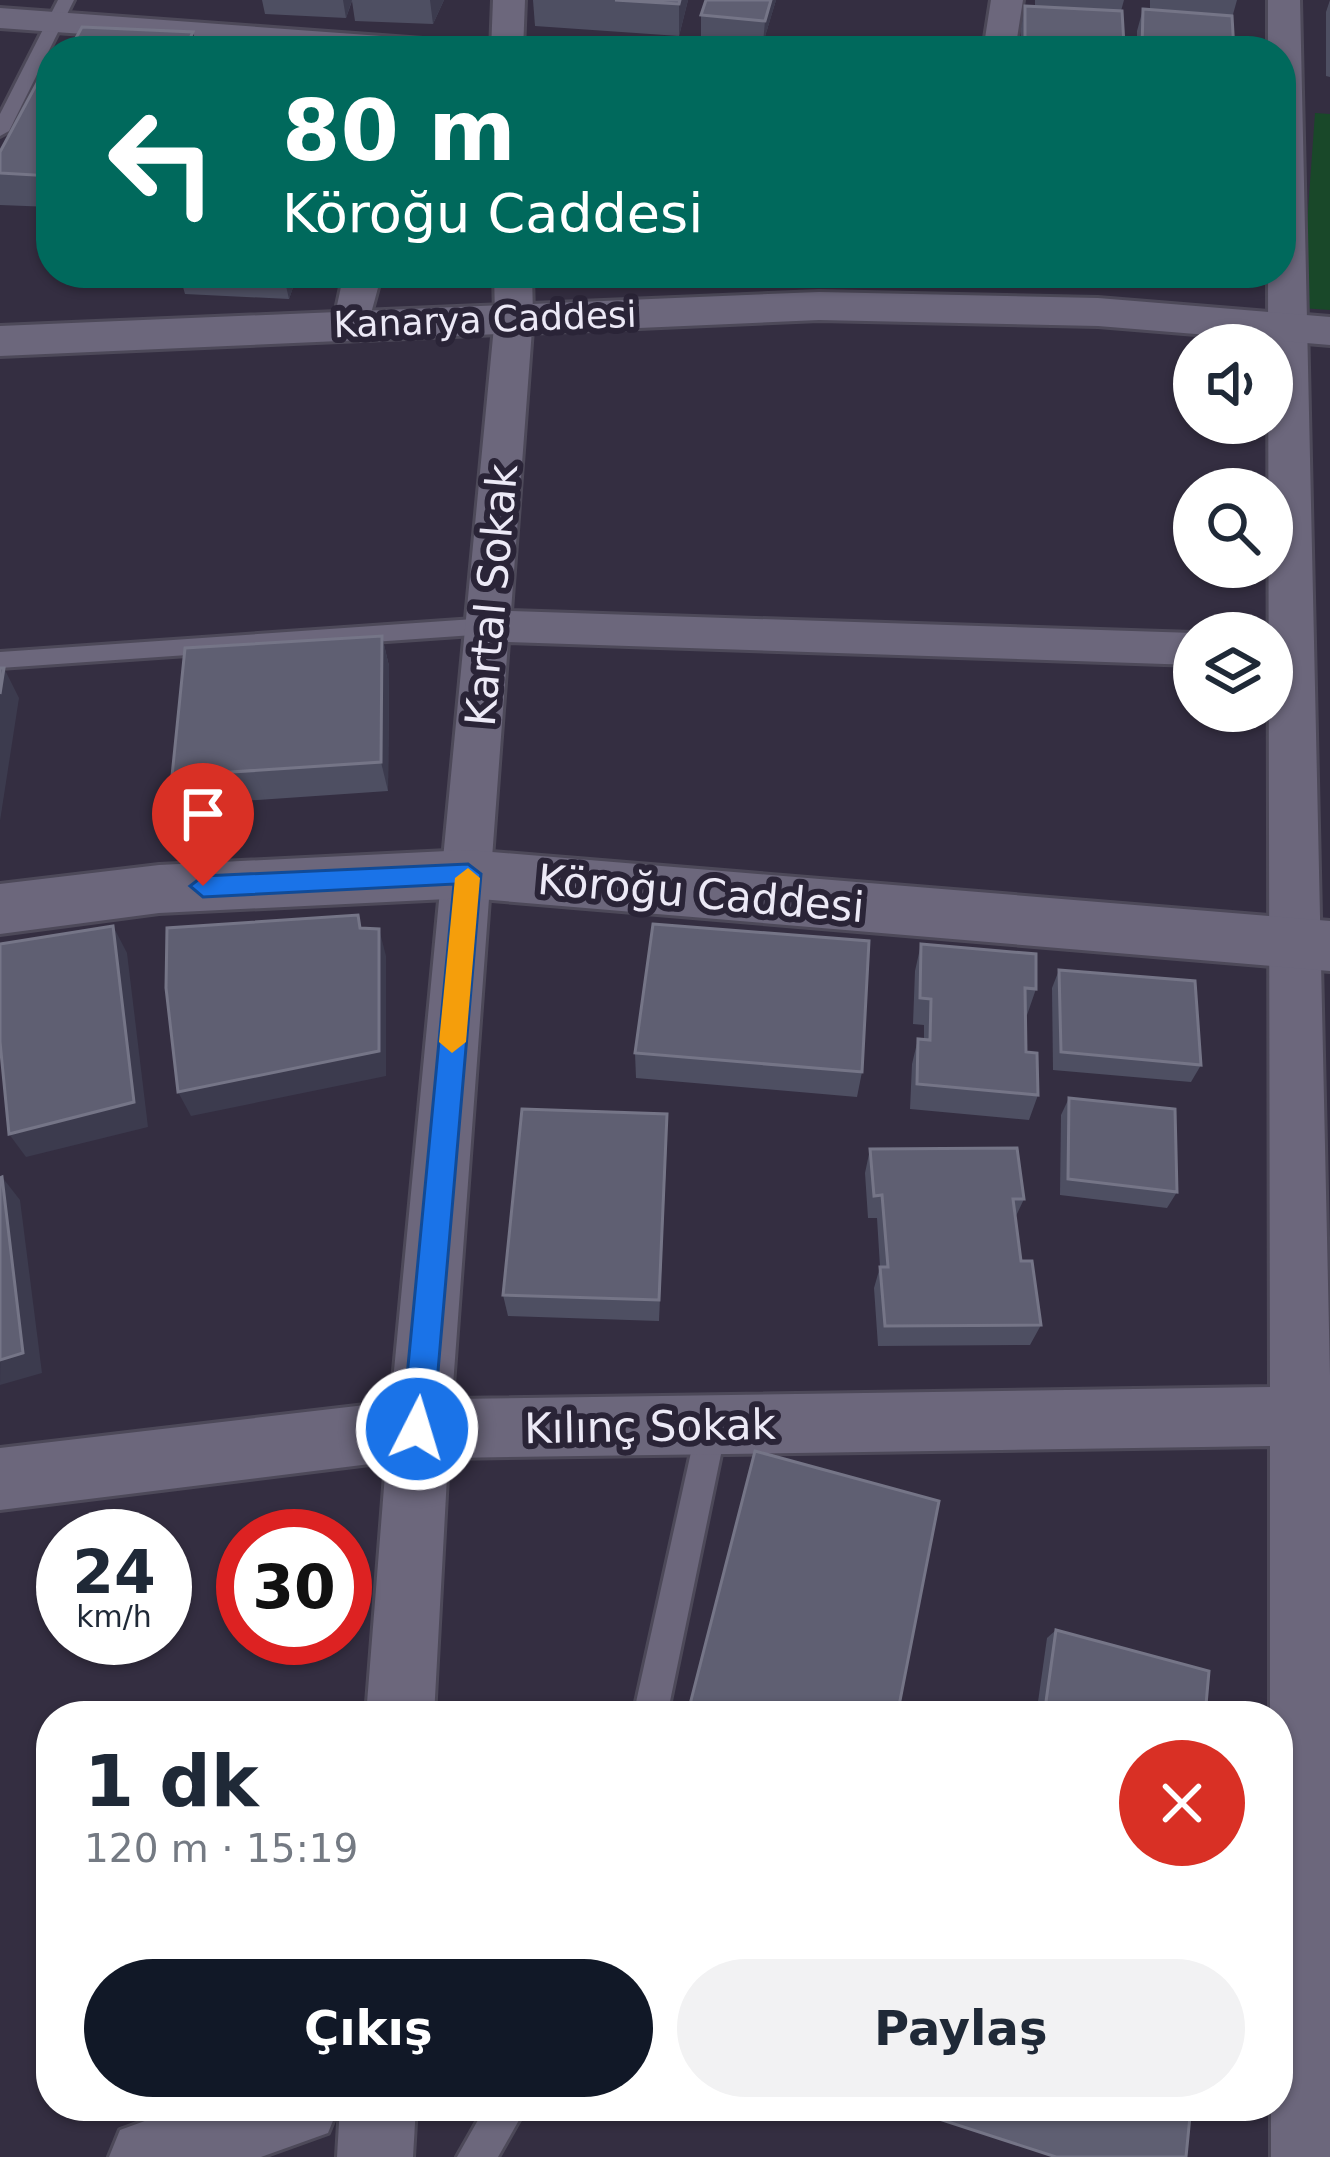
<!DOCTYPE html>
<html lang="tr">
<meta charset="utf-8">
<style>
:root{--surface:#fff;--page:#f2f2f3;--text:#1f2937;--muted:#747a83;--accent:#111827}
body{margin:0;font-family:"DejaVu Sans",sans-serif;background:var(--page);color:var(--text);height:100vh;display:flex;flex-direction:column;font-size:45px;white-space:nowrap}
*{box-sizing:border-box;margin:0}
p{font-size:39px;color:var(--muted)}
.icon{flex:none;width:66px;height:66px;fill:none;stroke:currentColor;stroke-width:2;stroke-linecap:round;stroke-linejoin:round}
.map{position:relative;flex:1;overflow:hidden}
.sheet{position:absolute;left:36px;top:1701px;width:1257px;height:420px;display:flex;flex-direction:column;background:var(--surface);border-radius:48px;box-shadow:0 3px 9px #0004}
.sheet>*{flex:none}
.guide{position:absolute;left:36px;top:36px;width:1260px;height:252px;border-radius:48px;box-shadow:0 3px 9px #0004;background:#00695c;color:#fff;overflow:hidden}
.controls{position:absolute;left:1173px;top:324px;display:grid;gap:24px}
.controls a{display:grid;place-items:center;width:120px;height:120px;border-radius:50%;background:var(--surface);box-shadow:0 3px 9px #0004;font-size:60px}
.speed{position:absolute;left:36px;top:1509px;display:flex;gap:24px;font-size:60px;font-weight:700;text-align:center}
.speed>*{display:grid;place-content:center;width:156px;height:156px;border-radius:50%;background:var(--surface);box-shadow:0 3px 9px #0004;line-height:1}
.speed small{font-size:30px;font-weight:400}
.speed .limit{border:18px solid #d22;background:#fff;color:#111}
.pin{position:absolute;display:grid;place-items:center;width:102px;height:102px;color:#fff;margin:-123px -51px;border-radius:50% 50% 50% 0;rotate:-45deg;box-shadow:0 0 12px #0007}
.pin .icon{rotate:45deg}
.me{position:absolute;width:132px;margin:-66px;rotate:5deg;stroke-linejoin:round;filter:drop-shadow(0 0 9px #0008)}
.turn{display:flex;align-items:center;gap:42px;height:252px;padding:0 48px;font-size:54px}
.turn .icon{width:156px;height:156px;stroke-width:2.5}
.turn b{display:block;font-size:84px;line-height:102px}
.round{display:grid;place-items:center;flex:none;width:126px;height:126px;border-radius:63px;background:var(--page)}
.summary{display:flex;align-items:center;justify-content:space-between;height:204px;padding:0 48px}
h1{font-size:72px;font-weight:800;line-height:90px}
.cta{display:flex;gap:24px;margin-top:auto;padding:24px 48px}
.cta a{flex:1;height:138px;border-radius:72px;background:var(--accent);color:#fff;font-size:48px;font-weight:800;line-height:138px;text-align:center}
.cta a+a{background:var(--page);color:var(--text)}
.map>svg:first-child{display:block}
.green{fill:#194829}
.lines{fill:none;stroke-linecap:round;stroke-linejoin:round}
.service-casing{stroke:#4d4959;stroke-width:6}
.minor-casing{stroke:#4d4959;stroke-width:6}
.tertiary-casing{stroke:#4d4959;stroke-width:6}
.service{fill:#6c677c;fill-rule:evenodd}
.minor{fill:#6c677c;fill-rule:evenodd}
.tertiary{fill:#6c677c;fill-rule:evenodd}
.wall{fill:#4e4f62}
.shaded-wall{fill:#3c3b4e}
.building{fill:#5f5f72;stroke:#757587;stroke-width:3}
.route{fill:#1a73e8;stroke:#114b97;stroke-width:3}
.slow{fill:#f59e0b}
.labels{text-anchor:middle;stroke-width:12;stroke-linejoin:round;paint-order:stroke}
.far-street-label{font-size:36px;fill:#ece9f6;stroke:#2a2437}
.street-label{font-size:42px;fill:#ece9f6;stroke:#2a2437}
</style>
<div class="map">
<svg width="1330" height="2157" viewBox="0 0 1330 2157">
<rect width="100%" height="100%" fill="#342e41"/>
<path class="green" d="M1315,113L1330,114V310L1301,308Z"/>
<g class="lines">
<defs>
<g id="service">
<path d="M58,0H74L9,131L0,136V114Z"/>
<path d="M488,618L499,626L488,634L0,668V652Z"/>
<path d="M712,1410L723,1415L727,1425L667,1716H633L697,1425L701,1415Z"/>
<path d="M486,2106H527L498,2157H457Z"/>
</g>
<g id="minor">
<path d="M493,0H525L523,51H491Z"/>
<path d="M991,0H1023L1015,51H983Z"/>
<path d="M1268,0H1300L1330,1375V2157H1271V2106H1278V1716H1270V1446L448,1458L434,1716H366L386,1462L0,1510V1448L391,1402L495,316L494,273H532L533,316L511,611L1194,633V665L508,642L452,1399L1270,1387L1268,273H1281V51H1268Z"/>
<path d="M0,8L450,41L466,51H317L0,28Z"/>
<path d="M344,273H382L366,332H338L333,324Z"/>
<path d="M186,2106H339L328,2133L261,2157H109L120,2130Z"/>
<path d="M340,2106H416L413,2157H337Z"/>
</g>
<g id="tertiary">
<path d="M819,292L1098,298L1330,317V345L1098,326L819,320L0,356V326Z"/>
<path d="M468,850L1330,921V971L468,898L159,913L0,934V884L159,865Z"/>
</g>
</defs>
<use href="#service" class="service-casing"/>
<use href="#minor" class="minor-casing"/>
<use href="#tertiary" class="tertiary-casing"/>
<use href="#service" class="service"/>
<use href="#minor" class="minor"/>
<use href="#tertiary" class="tertiary"/>
</g>
<g class="wall">
<path d="M262,0H444L433,24L355,21L352,1L346,18L265,14Z"/>
<path d="M533,0H688L679,36L535,26Z"/>
<path d="M776,0L763,43L701,37V15Z"/>
<path d="M1035,0H1124L1121,11L1124,45L1123,51H1021V28L1025,6H1035Z"/>
<path d="M1150,0H1237L1232,18L1234,51H1137V31L1143,9L1150,10Z"/>
<path d="M1330,0V77L1326,76V12Z"/>
<path d="M51,73V207L0,205V152Z"/>
<path d="M179,273H298L289,299L185,294Z"/>
<path d="M710,273H763L762,277Z"/>
<path d="M809,273H985L984,275L809,276Z"/>
<path d="M1134,273H1188L1187,279Z"/>
<path d="M382,636L389,666L388,791L184,805L172,776Z"/>
<path d="M921,944L1036,989L1027,1015H1025L1026,1052L1038,1095L1029,1120L910,1109L912,1064L918,1039H924V1025L913,1024L915,971Z"/>
<path d="M1059,970L1201,1065L1191,1082L1053,1070L1052,988Z"/>
<path d="M635,1053L862,1072L857,1097L636,1078Z"/>
<path d="M1069,1098L1177,1192L1167,1208L1060,1195L1061,1115Z"/>
<path d="M667,1138L659,1321L508,1316L503,1295Z"/>
<path d="M870,1149L1024,1199L1015,1218L1021,1261L1041,1325L1030,1345L878,1346L874,1288L880,1267L877,1218H868L865,1173Z"/>
<path d="M1056,1630L1205,1716H1036L1047,1638Z"/>
</g>
<g class="shaded-wall">
<path d="M343,0H352L346,18Z"/>
<path d="M430,0H444L433,24Z"/>
<path d="M680,0H688L679,36V4Z"/>
<path d="M771,0H776L763,43L765,21Z"/>
<path d="M193,32L198,51H184Z"/>
<path d="M283,273H298L289,299Z"/>
<path d="M382,636L389,666L388,791L381,762Z"/>
<path d="M4,668L19,698L0,821V694Z"/>
<path d="M113,926L127,953L148,1127L26,1157L9,1134Z"/>
<path d="M379,929L386,956V1076L191,1116L178,1092Z"/>
<path d="M2,1177L20,1200L42,1373L0,1385Z"/>
</g>
<g class="building">
<path d="M615,0H680L679,4Z"/>
<path d="M706,0H771L765,21L701,15Z"/>
<path d="M1025,6L1122,11L1124,45L1025,39Z"/>
<path d="M1143,9L1232,16L1234,51L1142,49Z"/>
<path d="M82,27L193,32L184,51H69Z"/>
<path d="M247,39L359,45L356,51H242Z"/>
<path d="M43,72L51,73V176L0,173V152Z"/>
<path d="M382,636L381,762L172,776L185,648Z"/>
<path d="M0,668H4L0,694Z"/>
<path d="M358,915L360,928L379,929V1051L178,1092L166,988L167,928Z"/>
<path d="M653,924L869,941L862,1072L635,1053Z"/>
<path d="M113,926L134,1102L9,1134L0,1042V944Z"/>
<path d="M921,944L1036,954V989L1025,988L1026,1052L1037,1053L1038,1095L917,1084L918,1039L930,1040L931,999L920,998Z"/>
<path d="M1059,970L1195,981L1201,1065L1061,1052Z"/>
<path d="M1069,1098L1175,1109L1177,1192L1068,1179Z"/>
<path d="M522,1109L667,1114L659,1300L503,1295Z"/>
<path d="M1017,1148L1024,1199H1013L1021,1261H1032L1041,1325L885,1326L880,1267H888L882,1195L874,1196L870,1149Z"/>
<path d="M2,1177L23,1353L0,1360V1178Z"/>
<path d="M755,1451L939,1501L897,1716H687Z"/>
<path d="M1056,1630L1209,1671L1205,1716H1044Z"/>
<path d="M905,2106H1191L1186,2157H1056L905,2108Z"/>
</g>
<path class="route" d="M468,864L481,874L433,1429L428,1440L417,1444L406,1440L402,1429L454,884L203,897L190,886L203,876Z"/>
<path class="slow" d="M468,868L480,878L466,1042L452,1053L439,1042L455,878Z"/>
<g class="labels">
<g class="far-street-label">
<text transform="translate(485 319) rotate(-2)" y="13">Kanarya Caddesi</text>
</g>
<g class="street-label">
<text transform="translate(491 595) rotate(-85)" y="15">Kartal Sokak</text>
<text transform="translate(701 893) rotate(5)" y="15">Köroğu Caddesi</text>
<text transform="translate(650 1426) rotate(-1)" y="15">Kılınç Sokak</text>
</g>
</g>
</svg>
<div class="controls">
<a><svg class="icon" aria-label="sound" viewBox="0 0 24 24"><path d="M4 9h4l5-4v14l-5-4H4zM17 9q2 3 0 6"/></svg></a>
<a><svg class="icon" aria-label="search" viewBox="0 0 24 24"><circle cx="10" cy="10" r="6"/><path d="M15 15l6 6"/></svg></a>
<a><svg class="icon" aria-label="layers" viewBox="0 0 24 24"><path d="M12 4l9 5-9 5-9-5zM3 14l9 5 9-5"/></svg></a>
</div>
<div class="speed"><div>24<small>km/h</small></div><div class="limit">30</div></div>
<div class="pin" style="left:203px;top:886px;background:#d93025"><svg class="icon" aria-label="arrive" viewBox="0 0 24 24"><path d="M6 21V4h12l-3 4 3 4H6"/></svg></div>
<svg class="me" style="left:417px;top:1429px" viewBox="-20 -20 40 40"><circle r="17" fill="#1a73e8" stroke="#fff" stroke-width="3"/><path d="M0-11L8 9 0 5-8 9z" fill="#fff"/></svg>
<div class="guide">
<div class="turn"><svg class="icon" aria-label="left" viewBox="0 0 24 24"><path d="M17 20v-9H6M10 6l-5 5 5 5"/></svg><div><b>80 m</b>Köroğu Caddesi</div></div>
</div>
<section class="sheet">
<div class="summary"><div><h1>1 dk</h1><p>120 m · 15:19</p></div><a class="round" style="background:#d93025;color:#fff"><svg class="icon" aria-label="close" viewBox="0 0 24 24"><path d="M6 6l12 12M18 6L6 18"/></svg></a></div>
<div class="cta"><a>Çıkış</a><a>Paylaş</a></div>
</section>
</div>
